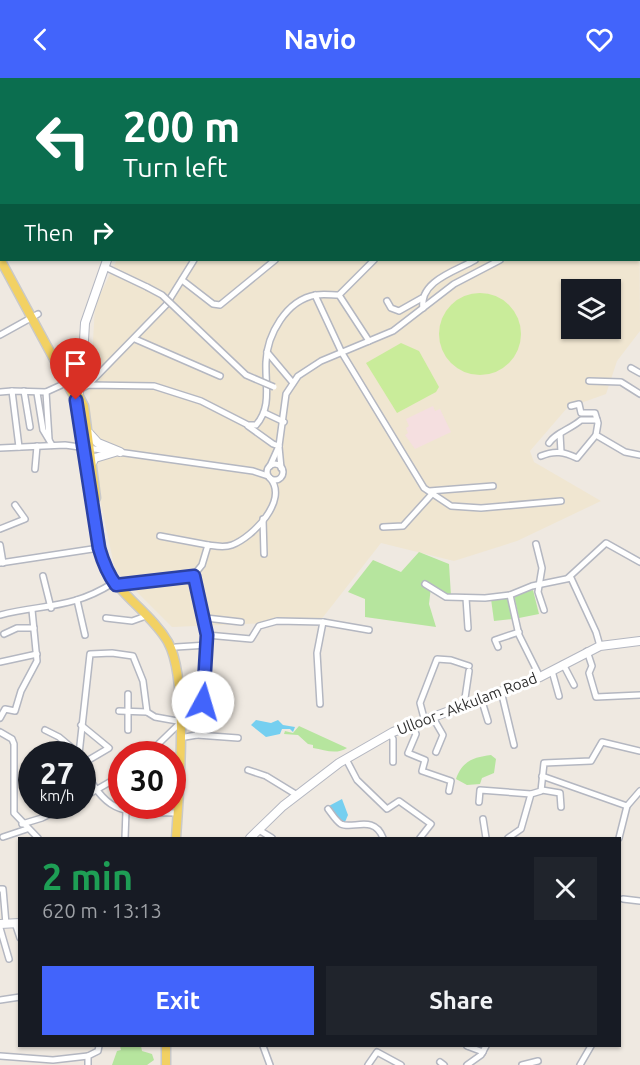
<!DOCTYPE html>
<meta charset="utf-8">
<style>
:root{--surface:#171b24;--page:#20242c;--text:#f1f3f6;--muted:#9ea1a6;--accent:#4264fb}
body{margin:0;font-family:Ubuntu,sans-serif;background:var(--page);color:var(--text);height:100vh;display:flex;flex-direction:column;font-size:22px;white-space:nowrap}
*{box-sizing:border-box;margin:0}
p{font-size:20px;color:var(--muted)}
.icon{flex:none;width:33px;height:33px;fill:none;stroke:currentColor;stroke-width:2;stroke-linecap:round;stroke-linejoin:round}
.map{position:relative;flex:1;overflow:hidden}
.drawer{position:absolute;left:18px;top:759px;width:603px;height:210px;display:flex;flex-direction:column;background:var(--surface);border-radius:0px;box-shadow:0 2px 4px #0004}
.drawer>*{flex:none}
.guide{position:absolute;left:0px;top:0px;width:640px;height:183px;box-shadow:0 2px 4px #0004;background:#0b6e4f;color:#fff;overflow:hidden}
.controls{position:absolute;left:561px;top:201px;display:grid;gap:12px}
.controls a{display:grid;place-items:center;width:60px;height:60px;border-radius:0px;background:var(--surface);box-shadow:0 2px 4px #0004;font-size:30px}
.speed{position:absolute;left:18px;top:663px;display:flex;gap:12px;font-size:30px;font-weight:700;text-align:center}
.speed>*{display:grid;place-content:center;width:78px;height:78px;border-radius:50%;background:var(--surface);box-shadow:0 2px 4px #0004;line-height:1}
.speed small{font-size:15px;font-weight:400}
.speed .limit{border:9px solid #d22;background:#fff;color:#111}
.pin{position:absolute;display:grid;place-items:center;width:51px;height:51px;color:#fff;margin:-62px -26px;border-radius:50% 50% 50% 0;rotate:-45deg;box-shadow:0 0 6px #0007}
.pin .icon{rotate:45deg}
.me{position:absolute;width:66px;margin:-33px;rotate:6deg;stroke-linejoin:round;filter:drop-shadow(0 0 4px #0008)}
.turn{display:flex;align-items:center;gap:21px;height:126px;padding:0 24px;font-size:27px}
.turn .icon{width:78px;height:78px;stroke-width:2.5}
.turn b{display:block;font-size:42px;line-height:51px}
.then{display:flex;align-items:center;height:57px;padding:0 24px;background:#0003;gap:12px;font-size:22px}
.round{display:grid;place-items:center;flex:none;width:63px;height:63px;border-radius:0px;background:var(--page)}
.head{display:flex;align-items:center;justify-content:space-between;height:102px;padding:0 24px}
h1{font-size:36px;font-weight:700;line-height:45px;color:#1e9e55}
.action{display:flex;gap:12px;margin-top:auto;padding:12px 24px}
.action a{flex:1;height:69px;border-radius:0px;background:var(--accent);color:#fff;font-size:24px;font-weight:700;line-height:69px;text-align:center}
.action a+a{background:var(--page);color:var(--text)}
header{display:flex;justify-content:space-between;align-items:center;height:78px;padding:0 24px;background:var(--accent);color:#fff;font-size:27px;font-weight:700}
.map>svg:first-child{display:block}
.education{fill:#f0e6d1;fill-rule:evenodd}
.medical{fill:#f5dfe0}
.green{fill:#b6e59e}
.pitch{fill:#c9ec9a}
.water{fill:#75cff0}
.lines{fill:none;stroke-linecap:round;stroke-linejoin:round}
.stream{stroke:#75cff0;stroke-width:1.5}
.minor-casing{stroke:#b4b7c1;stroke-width:8}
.secondary-casing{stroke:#b4b7c1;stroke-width:10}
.primary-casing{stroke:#c9c9c9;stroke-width:11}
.minor{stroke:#fff;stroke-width:5}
.secondary{stroke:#fff;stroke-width:8}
.primary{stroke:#f2d163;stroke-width:8}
.minor-bridge-casing{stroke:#b4b7c1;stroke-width:8;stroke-linecap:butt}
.minor-bridge{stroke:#fff;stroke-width:5}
.route-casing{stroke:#2b41a3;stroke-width:15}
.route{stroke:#4264fb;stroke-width:10}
.labels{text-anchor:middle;stroke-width:6;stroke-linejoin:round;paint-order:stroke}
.street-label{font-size:15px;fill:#2e2e2e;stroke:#fff}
</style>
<header><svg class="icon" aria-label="back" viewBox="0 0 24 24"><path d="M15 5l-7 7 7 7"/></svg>Navio<svg class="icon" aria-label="heart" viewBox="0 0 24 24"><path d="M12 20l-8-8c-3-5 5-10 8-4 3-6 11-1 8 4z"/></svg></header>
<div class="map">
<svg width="640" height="987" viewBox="0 0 640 987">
<rect width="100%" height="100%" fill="#efe9e1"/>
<path class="education" d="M639,88L640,253L617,283L606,316L567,330L530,373L534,384L601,423L517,463L454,483L381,465L320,543L172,549L115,492L96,402L94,355L89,335L95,227L117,182H639ZM572,212H610V250H572Z"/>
<path class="medical" d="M433,328L435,333L440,331L451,354L415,371L405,357L408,355L406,350L409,348L406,341Z"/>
<g class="green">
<path d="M419,474L449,486L451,518L431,509L429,526L436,549L365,539V521L348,514L373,482L401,494Z"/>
<path d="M533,512L539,536L519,540L514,517Z"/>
<path d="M509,517L513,541L494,543L491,521Z"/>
<path d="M299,648L347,670C336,677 325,672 313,670V667L308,666L298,657L284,656L285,653L293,655Z"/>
<path d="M491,677L496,681L494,695L482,700L480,706L467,707L456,701C462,683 474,679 491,677Z"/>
<path d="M120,968H141L142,973L152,976L154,982L147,987H112L117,973L121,972Z"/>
</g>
<g class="pitch">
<circle cx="480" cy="256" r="41"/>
<path d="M401,265L419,273L439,309L436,314L397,335L366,285Z"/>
</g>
<g class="water">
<path d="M256,642L271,645L278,642L283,647L295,649L293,654L290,651H282L280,656L266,659L251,647Z"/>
<path d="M342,721L348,737L345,744L337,741L327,729Z"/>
</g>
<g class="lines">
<path class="stream" d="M639,21H640"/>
<defs>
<g id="minor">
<path d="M238,0L241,2"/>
<path d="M52,2L54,0"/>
<path d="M119,2L120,0"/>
<path d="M286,2V0"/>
<path d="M372,2V0"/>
<path d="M400,2L401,0"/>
<path d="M556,2V0"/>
<path d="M0,9L2,10"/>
<path d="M639,48H640"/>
<path d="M0,54L2,55"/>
<path d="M639,71L640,72"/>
<path d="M0,108H2"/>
<path d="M105,189L147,209"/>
<path d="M182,202L213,226L220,227L275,182"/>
<path d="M315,217L342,275L424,410L451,428L481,430L561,423"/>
<path d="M339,217L369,263"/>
<path d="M387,223L391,230L399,233L422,220"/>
<path d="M423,230C419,203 456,193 475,182"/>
<path d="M0,257L38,236"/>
<path d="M135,261L220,298"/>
<path d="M267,274L293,305"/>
<path d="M631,290L640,295"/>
<path d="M589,303L621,304L640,316"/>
<path d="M88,307L166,227L194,182"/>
<path d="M81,311L88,307L154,308L201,323L248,347H256C272,329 265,307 266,284C267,257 286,222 316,217C323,216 332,217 339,217L374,182"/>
<path d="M24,313L30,349"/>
<path d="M0,314L12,313"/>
<path d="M46,314L49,361"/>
<path d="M37,315L43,352L52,367"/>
<path d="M571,328L579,326L581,335H595L598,345L596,357L625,374L640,377"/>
<path d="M265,335L284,344"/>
<path d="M248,348L273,366L279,368"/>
<path d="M560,356L561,374"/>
<path d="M549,365C555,355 571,351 581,342H597"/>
<path d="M19,369L12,313L46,314L68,304"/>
<path d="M279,369L281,390"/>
<path d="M0,370L65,367L109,373"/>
<path d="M118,374L253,393L268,398"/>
<path d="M541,378C555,372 564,374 577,380L596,357"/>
<circle cx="275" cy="394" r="8"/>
<path d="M270,388L279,368L286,316L298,298L321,283L393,253L454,206L500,182"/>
<path d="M35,391L37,368"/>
<path d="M429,413L493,408"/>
<path d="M263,441L264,476"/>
<path d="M383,449L403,448L432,416"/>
<path d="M0,451L25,441L15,427"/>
<path d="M160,458L208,467"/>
<path d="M536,466L542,490L538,514L544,532"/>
<path d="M0,467L3,485"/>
<path d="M0,485L99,470"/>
<path d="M43,498L51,530"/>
<path d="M193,498L206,540L207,557"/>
<path d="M568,500L606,465L640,484"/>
<path d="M117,506L193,498L202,487L208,467C216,468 224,470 232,467C253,459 289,422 270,400"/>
<path d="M425,506L446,519L485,520L510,517L532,508L571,500L596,554L600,568"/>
<path d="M510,517L519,557L540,599"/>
<path d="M466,520L468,550"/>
<path d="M77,522L85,557"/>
<path d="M0,537C44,526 72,531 113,505"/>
<path d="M106,540L132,543L146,538"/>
<path d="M206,540L241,544"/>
<path d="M323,544L369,552"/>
<path d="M4,556L17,550H34"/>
<path d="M176,569L208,567"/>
<path d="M498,569L495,562L519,554"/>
<path d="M587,573L592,588L589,595L596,619L640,617"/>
<path d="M0,584L37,576"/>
<path d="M563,586L574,607"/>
<path d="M552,593L559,618"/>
<path d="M501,613L514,667"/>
<path d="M128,616V652"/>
<path d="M481,620L488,643"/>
<path d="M464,627L469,593"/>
<path d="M119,633L147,634"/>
<path d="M432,638L443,657L436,674"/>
<path d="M0,640L5,631L15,633L21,613L37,583L32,532"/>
<path d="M424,640L420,625L437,581L451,582L469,588"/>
<path d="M81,647L109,670L82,686"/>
<path d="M411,647L416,656L408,675L425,682L422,693L451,703L449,713"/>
<path d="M45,652L59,659L78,675"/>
<path d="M0,654L12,661L14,666V735L38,760"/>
<path d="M390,655L393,661V684"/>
<path d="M197,657L238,660"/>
<path d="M185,659L197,657L208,581L207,557L251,561L259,548L277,543L323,544L317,575L320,626"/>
<path d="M79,676L90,576L112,575L133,578L143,603L147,634L155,639L183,644"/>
<path d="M148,676L181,644"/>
<path d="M346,681L357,702L387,731L399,723L431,746L420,760"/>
<path d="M82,686C107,740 125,734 178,735"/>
<path d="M248,692L266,698L297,717"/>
<path d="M542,698L627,728"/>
<path d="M542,712L560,715L561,729"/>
<path d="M82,720L122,697"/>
<path d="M479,724L480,712L531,716"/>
<path d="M328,731C332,736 336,743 341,746C352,752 374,736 383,760"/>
<path d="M483,741L486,760"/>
<path d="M22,746L42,740L67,728"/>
<path d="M259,752L272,760"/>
<path d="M3,759L27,751"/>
<path d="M125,760L126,733"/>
<path d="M508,760L521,751L531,716L541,713L544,685L591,683L602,664L640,673"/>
<path d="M619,760L627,728L640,713"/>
<path d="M0,811H3L6,846"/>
<path d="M623,821L640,823"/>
<path d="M15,845L20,860"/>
<path d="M0,850L9,881"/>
<path d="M0,922L20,919"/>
<path d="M263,968L270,987"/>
<path d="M467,968L483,974"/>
<path d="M0,978L53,982L88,978"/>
<path d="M440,984L444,987"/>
<path d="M88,987V978L98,973L99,968"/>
<path d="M368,987L377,974L401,987"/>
<path d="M467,987L481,977L486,968"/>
<path d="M522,987L538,983"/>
<path d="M580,987L591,968"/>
</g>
<g id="secondary">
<path d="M168,2V0"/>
<path d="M78,319L82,297L85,245L107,182"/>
<path d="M89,355L98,365L120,374"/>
<path d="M92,385L95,380L115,374"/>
<path d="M250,760L283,728L339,685L393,654L540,599L600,568L640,563"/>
<path d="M0,846L20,845"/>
</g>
<g id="primary">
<path d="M0,169L2,172"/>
<path d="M0,181L76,322L104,487C120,518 151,535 168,564C189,602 179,715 176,760"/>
<path d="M57,276L84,328L96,420"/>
<path d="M166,987V968"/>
</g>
</defs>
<use href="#minor" class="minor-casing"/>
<use href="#secondary" class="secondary-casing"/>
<use href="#primary" class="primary-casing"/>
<use href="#minor" class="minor"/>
<use href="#secondary" class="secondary"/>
<use href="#primary" class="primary"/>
<defs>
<path id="minor-bridge" d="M147,209L162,217L246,297L274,309"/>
</defs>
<use href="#minor-bridge" class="minor-bridge-casing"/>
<use href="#minor-bridge" class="minor-bridge"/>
</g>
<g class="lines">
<defs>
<path id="route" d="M76,322L99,470C103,484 107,495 116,507L194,498L207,557L203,624"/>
</defs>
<use href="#route" class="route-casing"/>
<use href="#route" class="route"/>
</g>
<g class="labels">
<g class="street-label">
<text transform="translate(467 626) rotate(-21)" y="5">Ulloor - Akkulam Road</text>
</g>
</g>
</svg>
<div class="controls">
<a><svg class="icon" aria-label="layers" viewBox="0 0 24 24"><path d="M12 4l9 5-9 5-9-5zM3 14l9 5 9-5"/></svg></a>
</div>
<div class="speed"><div>27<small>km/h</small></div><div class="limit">30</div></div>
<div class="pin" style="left:76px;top:322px;background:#d93025"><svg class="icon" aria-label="arrive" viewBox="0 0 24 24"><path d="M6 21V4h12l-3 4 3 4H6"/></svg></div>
<svg class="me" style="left:203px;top:624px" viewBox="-20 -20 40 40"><circle r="19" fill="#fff"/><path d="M0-13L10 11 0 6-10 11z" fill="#4264fb"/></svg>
<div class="guide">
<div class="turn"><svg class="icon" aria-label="left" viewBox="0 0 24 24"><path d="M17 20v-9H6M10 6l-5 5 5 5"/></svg><div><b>200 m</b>Turn left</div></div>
<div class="then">Then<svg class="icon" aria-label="right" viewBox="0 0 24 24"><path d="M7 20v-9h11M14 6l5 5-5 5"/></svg></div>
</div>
<section class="drawer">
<div class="head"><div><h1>2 min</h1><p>620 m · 13:13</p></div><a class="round"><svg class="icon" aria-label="close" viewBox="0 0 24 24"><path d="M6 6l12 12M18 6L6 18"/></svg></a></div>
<div class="action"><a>Exit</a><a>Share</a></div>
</section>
</div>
